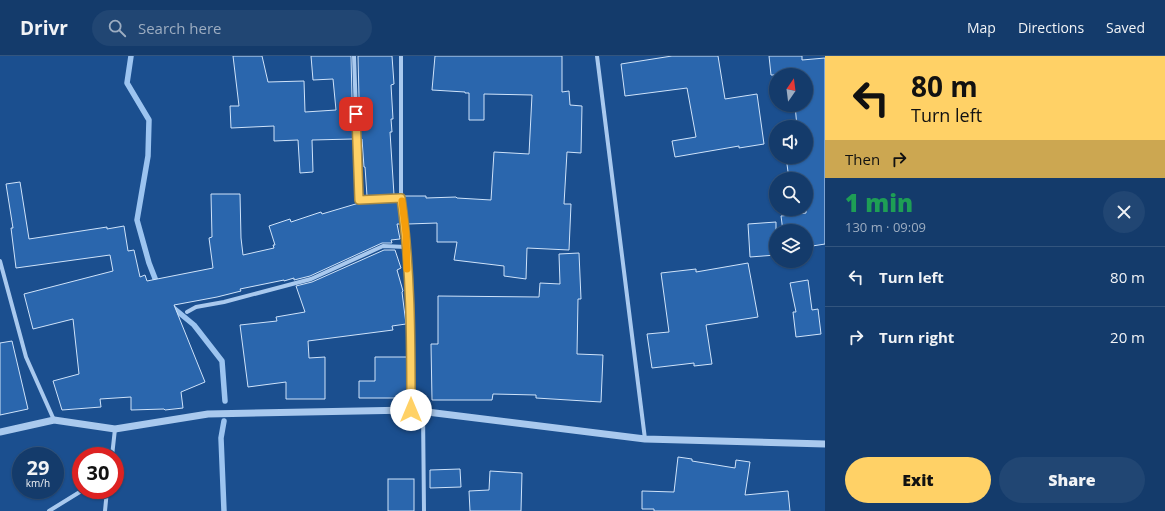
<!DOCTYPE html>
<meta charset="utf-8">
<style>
:root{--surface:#143b6b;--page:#214673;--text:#f1f3f6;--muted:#9dadc1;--line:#33557e;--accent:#ffd166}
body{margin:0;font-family:"Open Sans",sans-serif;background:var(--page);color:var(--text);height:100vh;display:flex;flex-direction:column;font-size:15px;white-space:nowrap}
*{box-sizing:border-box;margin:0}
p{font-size:13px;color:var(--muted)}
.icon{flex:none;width:22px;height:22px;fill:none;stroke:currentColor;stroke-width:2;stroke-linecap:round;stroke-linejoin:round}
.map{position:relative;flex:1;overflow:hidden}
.side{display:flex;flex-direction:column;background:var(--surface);width:340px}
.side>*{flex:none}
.hud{background:#ffd166;color:#111;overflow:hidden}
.needle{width:26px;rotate:14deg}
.tools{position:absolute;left:769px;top:12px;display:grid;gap:8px}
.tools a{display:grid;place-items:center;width:44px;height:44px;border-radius:50%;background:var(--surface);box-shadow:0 1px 3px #0004,0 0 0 1px var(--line);font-size:20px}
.speed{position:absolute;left:12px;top:391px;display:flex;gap:8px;font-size:20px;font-weight:700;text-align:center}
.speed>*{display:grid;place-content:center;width:52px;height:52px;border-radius:50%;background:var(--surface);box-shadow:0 1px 3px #0004,0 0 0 1px var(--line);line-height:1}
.speed small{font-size:10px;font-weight:400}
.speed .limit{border:6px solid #d22;background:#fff;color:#111}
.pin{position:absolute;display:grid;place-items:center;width:34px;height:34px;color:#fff;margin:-17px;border-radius:8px;box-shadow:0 2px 6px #0006}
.me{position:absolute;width:44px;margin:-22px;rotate:0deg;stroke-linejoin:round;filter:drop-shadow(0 0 3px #0008)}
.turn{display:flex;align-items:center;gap:14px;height:84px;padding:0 20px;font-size:18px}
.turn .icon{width:52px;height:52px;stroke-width:2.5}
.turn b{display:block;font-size:28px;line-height:34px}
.then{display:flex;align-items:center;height:38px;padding:0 20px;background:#0003;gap:8px;font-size:15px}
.round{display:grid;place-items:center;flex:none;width:42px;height:42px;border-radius:21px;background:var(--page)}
.overview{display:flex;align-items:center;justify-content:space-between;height:68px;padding:0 20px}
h1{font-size:24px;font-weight:800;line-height:30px;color:#1e9e55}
.cta{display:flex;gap:8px;margin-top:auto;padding:8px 20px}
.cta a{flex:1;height:46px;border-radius:24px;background:var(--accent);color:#111;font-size:16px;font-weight:800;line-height:46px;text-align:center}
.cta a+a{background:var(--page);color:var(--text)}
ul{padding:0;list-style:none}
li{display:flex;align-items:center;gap:12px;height:60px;padding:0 20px;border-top:1px solid var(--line)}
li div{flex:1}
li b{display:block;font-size:15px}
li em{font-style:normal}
header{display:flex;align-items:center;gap:24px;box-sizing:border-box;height:56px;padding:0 20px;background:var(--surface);border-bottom:1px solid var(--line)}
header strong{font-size:19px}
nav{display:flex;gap:22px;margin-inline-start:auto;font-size:14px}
.search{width:280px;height:36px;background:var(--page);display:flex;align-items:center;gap:10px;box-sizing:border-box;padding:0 14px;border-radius:22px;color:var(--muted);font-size:15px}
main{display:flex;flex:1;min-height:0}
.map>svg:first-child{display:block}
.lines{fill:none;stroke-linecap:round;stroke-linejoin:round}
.stream{stroke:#9cc4f0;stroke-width:5.5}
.building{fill:#2a66ad;stroke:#cfe3fa}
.minor{stroke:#a9c9ee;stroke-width:4}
.tertiary{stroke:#a9c9ee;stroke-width:7}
.route-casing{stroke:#a68842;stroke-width:10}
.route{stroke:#ffd166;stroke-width:7}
.slow{stroke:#f59e0b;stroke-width:7}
</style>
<header>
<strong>Drivr</strong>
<div class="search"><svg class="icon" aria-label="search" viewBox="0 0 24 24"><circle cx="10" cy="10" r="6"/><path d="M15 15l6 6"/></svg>Search here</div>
<nav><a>Map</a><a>Directions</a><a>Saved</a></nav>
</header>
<main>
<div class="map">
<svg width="825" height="455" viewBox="0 0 825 455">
<rect width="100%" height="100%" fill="#1b4f8f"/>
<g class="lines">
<g class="stream">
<path d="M131,0L127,27L149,64L148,100L137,164L149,207L158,230"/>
<path d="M171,250L194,269L222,305L225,345"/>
<path d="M224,365L221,382L224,455"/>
</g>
</g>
<g class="building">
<path d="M233,0H262L268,26L304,25L305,56L336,54L333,23L313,24L311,0H351L353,83L312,84L313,116L300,117L298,84L274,85V70L231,72L230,50H239Z"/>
<path d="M358,0H392L394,28L391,29L393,63H391L392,76H390L394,139L367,140L365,111H364L362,83H360Z"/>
<path d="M435,0H562V36L569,35L570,49L582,50L581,97L567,96L564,148H571L569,194L527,192L526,223L504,220V210L454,204L457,186H437V167L408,168L404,140H426V142L456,141L457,142L491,144L494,96L529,98L532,39L484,38V64H469V37H465V36L432,34Z"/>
<path d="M672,0H718L725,43L757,38L764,88L739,92V90L675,101L672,85L696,81L687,32L625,40L621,8Z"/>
<path d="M769,0H802V4L825,2V188L806,191V175H783L781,160L806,157V123H789L786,101H806V71H797L795,49H806V19H771Z"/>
<path d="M20,126L29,183L107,171V173L124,170L128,195L134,194L140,221L145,219L147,225L213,212L209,182L212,181L211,138H240L241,182L243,199L274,192L273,189H275L269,170L290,163L291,166L321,156L322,158L359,147L398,146L401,168H397L400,183L391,184L392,187H382L310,220L294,224V222L284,225V224L240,233L241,235L217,241L174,249L205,326L181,336L183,352L165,354L164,353L131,354V341L100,343L101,351L62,354L53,325L79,318L73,263L33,273L24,238L113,215L110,199L16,212L11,172H13L6,128Z"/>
<path d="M776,166V199L750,201L748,168Z"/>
<path d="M384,194H395L401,212L397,214L403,235L402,236L406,268L392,270L393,274L308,285L309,302L325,301V343H286V326L248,331L240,269L277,265L276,261L305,256L296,230L312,226Z"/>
<path d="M579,197L581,243H578L577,298L603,299L601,346L536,342V339L493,338L492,344H432L431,288H438V240L539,241L540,227L560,228L559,198Z"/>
<path d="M748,207L758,261L706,269L712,308L694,310V307L652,312L647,278L669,276L661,217L696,213V216Z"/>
<path d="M808,224L812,254L818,253L821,278L796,281L793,256H796L790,227Z"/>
<path d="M12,285L28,353L0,359V287Z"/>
<path d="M375,301H408V342H359V325H375Z"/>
<path d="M678,401L692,403V405L735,412L736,404L750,406L745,439L788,435L790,455H654V453H642V435L674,436Z"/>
<path d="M460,413L461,431L430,432V414Z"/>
<path d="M490,415L522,417L521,455H470L469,435L489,434Z"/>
<rect x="388" y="423" width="26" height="32"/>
</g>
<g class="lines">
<g class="minor">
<path d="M354,0L359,144L401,142"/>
<path d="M401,0V142L406,178L411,281V354"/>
<path d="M597,0L645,383"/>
<path d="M0,205L26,301L54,364"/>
<path d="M187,256L196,251L224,246L311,223L383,190L406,191"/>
<path d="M423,355L424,455"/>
<path d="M112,400L115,373"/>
<path d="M49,455L83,434"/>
<path d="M105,455L107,434"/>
</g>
<path class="tertiary" d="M0,376L54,364L115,373L208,358L411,354L645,383L825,388"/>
</g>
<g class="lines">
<defs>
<path id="route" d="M356,58L359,144L401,142C411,212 411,284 411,354"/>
</defs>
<use href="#route" class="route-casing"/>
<use href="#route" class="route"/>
<path class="slow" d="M402,145L406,178L407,213"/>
</g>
</svg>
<div class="tools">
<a><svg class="needle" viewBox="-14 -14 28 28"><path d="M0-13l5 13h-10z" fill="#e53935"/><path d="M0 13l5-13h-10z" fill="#9dadc1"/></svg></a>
<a><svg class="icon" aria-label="sound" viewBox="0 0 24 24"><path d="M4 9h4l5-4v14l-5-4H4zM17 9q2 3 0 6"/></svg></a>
<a><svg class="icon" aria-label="search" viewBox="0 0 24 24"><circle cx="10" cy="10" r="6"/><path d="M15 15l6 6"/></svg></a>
<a><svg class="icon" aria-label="layers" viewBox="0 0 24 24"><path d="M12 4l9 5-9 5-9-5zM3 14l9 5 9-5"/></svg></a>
</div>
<div class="speed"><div>29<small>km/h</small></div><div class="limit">30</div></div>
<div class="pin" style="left:356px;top:58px;background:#d93025"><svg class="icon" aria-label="arrive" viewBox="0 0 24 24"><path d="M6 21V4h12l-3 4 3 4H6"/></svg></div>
<svg class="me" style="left:411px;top:354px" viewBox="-20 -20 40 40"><circle r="19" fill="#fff"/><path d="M0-13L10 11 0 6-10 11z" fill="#ffd166"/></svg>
</div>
<section class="side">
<div class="hud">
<div class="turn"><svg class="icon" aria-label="left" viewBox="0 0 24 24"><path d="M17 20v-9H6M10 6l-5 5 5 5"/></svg><div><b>80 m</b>Turn left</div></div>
<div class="then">Then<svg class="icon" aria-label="right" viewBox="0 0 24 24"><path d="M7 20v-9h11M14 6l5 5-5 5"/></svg></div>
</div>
<div class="overview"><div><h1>1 min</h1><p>130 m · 09:09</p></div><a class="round"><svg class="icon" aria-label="close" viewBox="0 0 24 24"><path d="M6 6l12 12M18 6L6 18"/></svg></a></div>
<ul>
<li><svg class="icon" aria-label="left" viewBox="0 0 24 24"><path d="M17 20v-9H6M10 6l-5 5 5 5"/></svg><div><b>Turn left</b></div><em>80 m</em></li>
<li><svg class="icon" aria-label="right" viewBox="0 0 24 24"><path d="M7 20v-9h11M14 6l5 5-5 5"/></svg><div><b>Turn right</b></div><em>20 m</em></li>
</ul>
<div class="cta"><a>Exit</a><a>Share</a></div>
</section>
</main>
